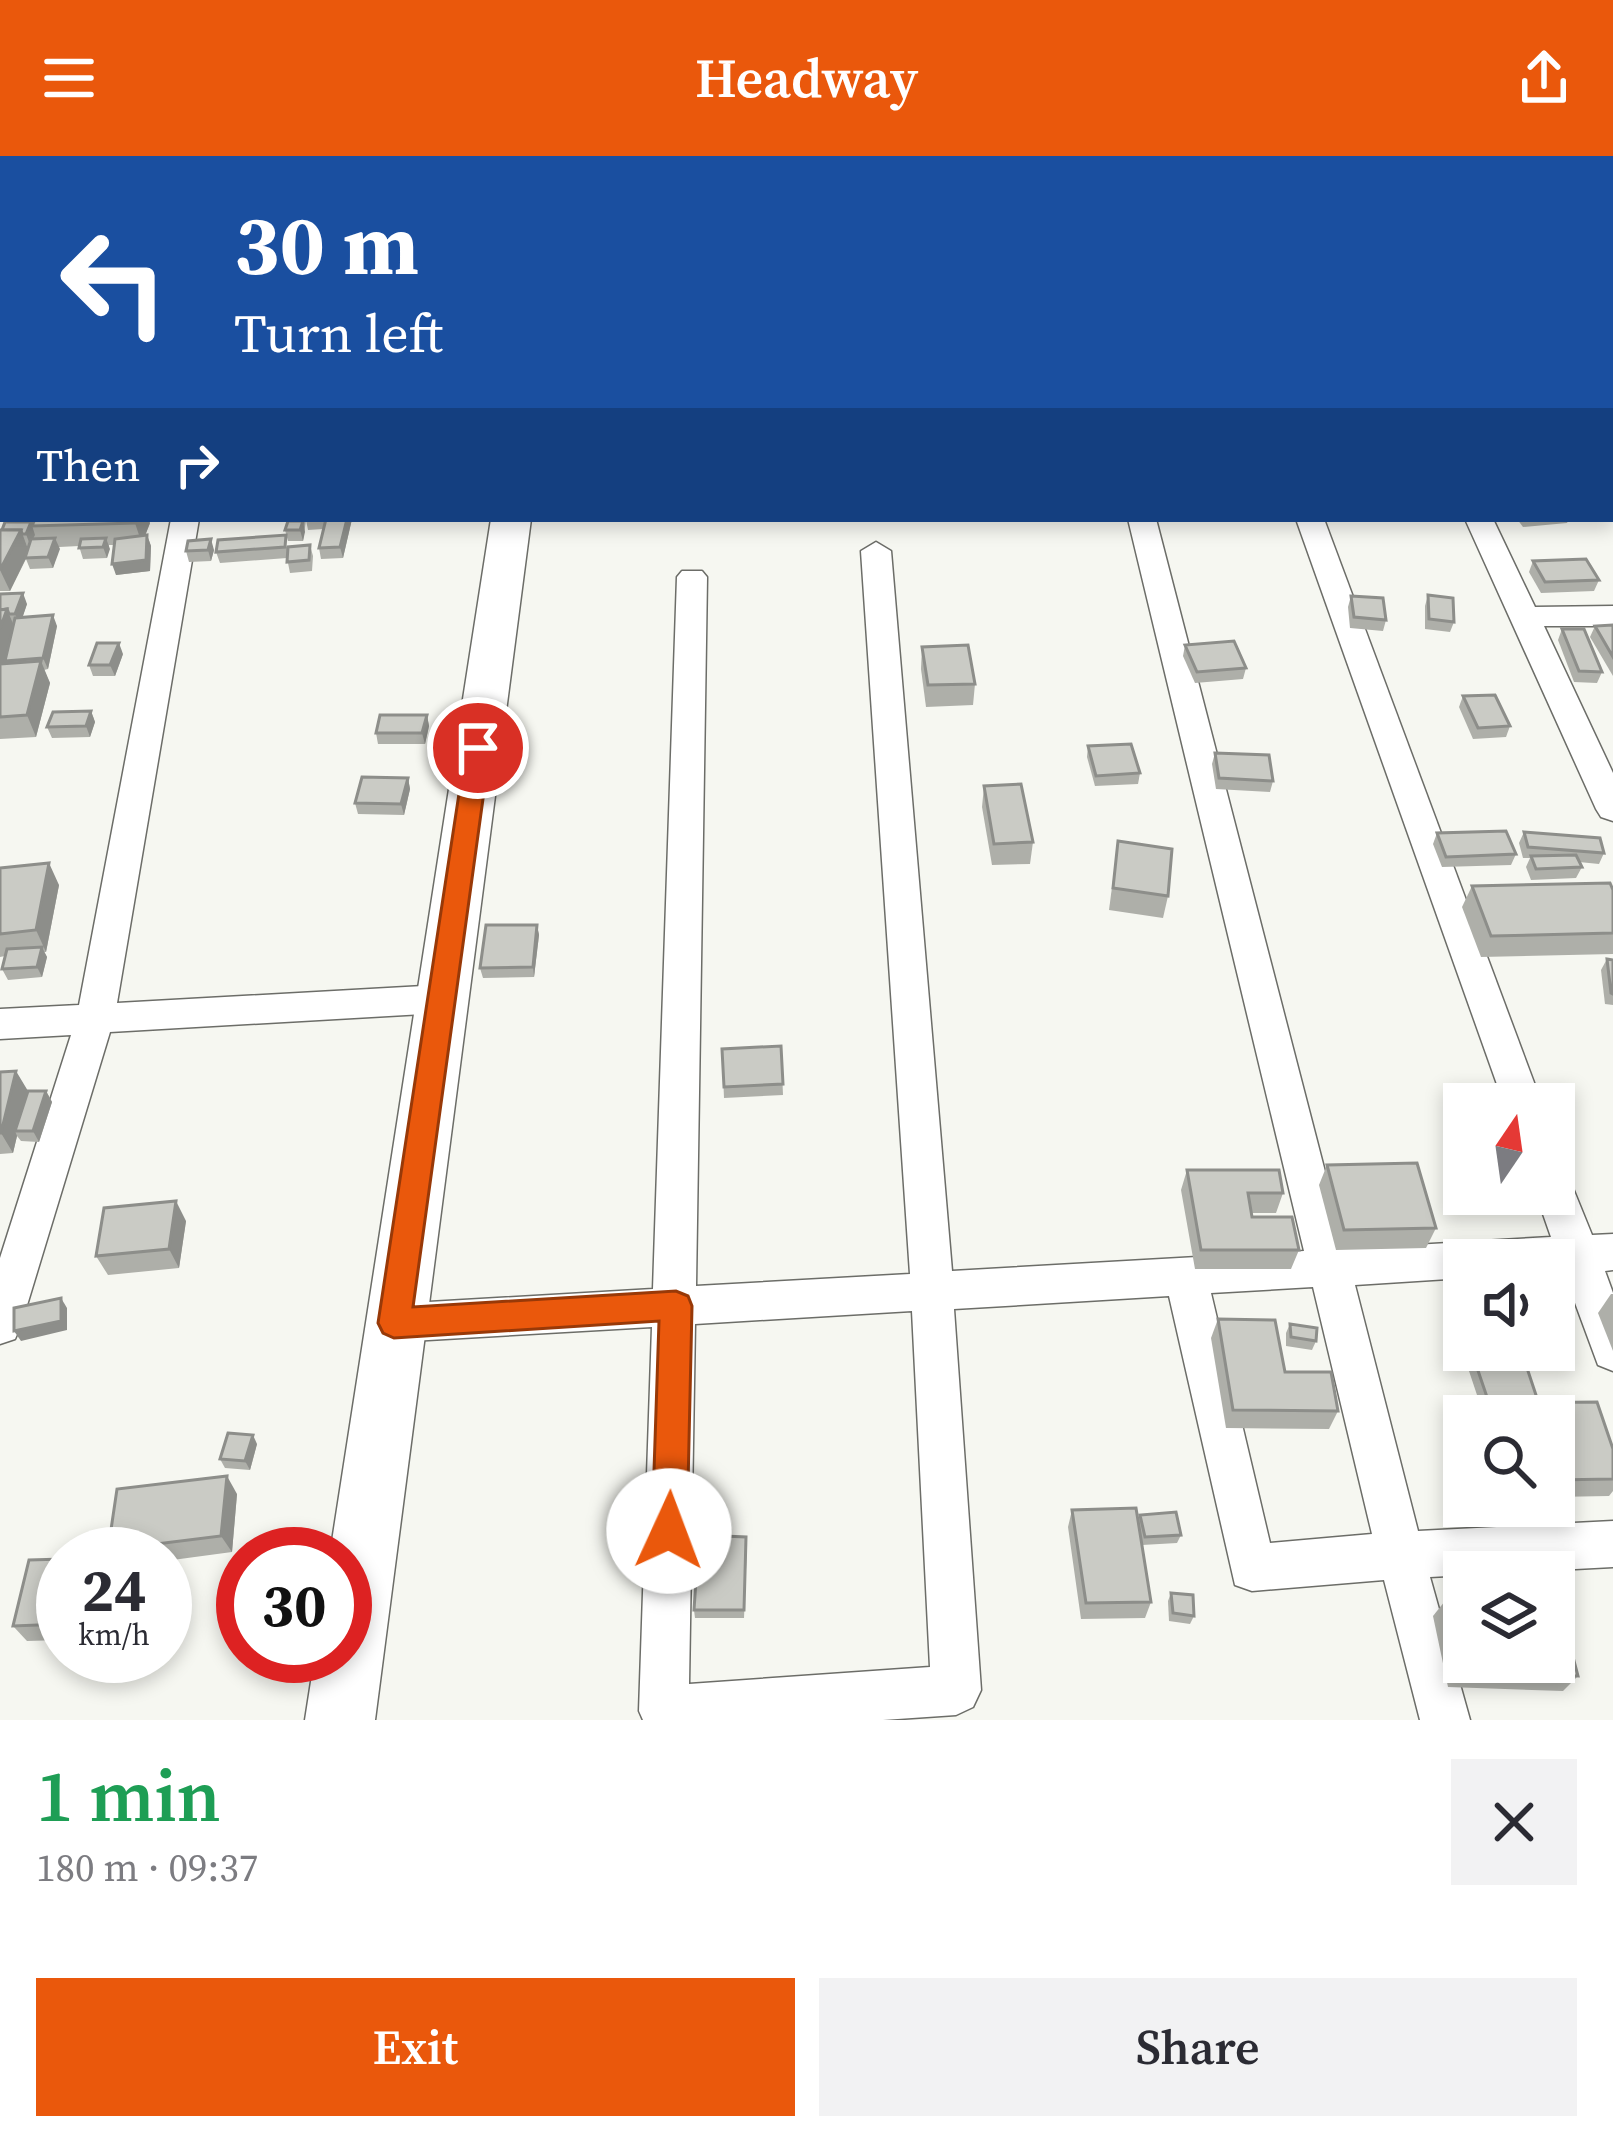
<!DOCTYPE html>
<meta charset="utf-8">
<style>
:root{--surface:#fff;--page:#f2f2f3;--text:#2b2b33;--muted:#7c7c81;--accent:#ea580c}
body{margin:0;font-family:"Source Serif 4",serif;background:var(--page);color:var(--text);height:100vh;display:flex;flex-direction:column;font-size:45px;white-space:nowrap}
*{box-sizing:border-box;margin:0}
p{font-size:39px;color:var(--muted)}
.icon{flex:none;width:66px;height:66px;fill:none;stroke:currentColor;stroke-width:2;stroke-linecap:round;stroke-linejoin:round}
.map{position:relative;height:1564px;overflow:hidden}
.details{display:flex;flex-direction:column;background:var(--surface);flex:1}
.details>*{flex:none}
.top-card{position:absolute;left:0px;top:0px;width:1614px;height:366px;box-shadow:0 6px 18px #0003;background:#1a4fa0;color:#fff;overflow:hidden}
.needle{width:78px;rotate:13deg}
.controls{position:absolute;left:1443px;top:927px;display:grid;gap:24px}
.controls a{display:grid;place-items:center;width:132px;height:132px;border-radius:0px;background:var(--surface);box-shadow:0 6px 18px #0003;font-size:60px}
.speed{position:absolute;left:36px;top:1371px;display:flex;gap:24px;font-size:60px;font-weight:700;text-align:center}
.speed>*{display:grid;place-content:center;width:156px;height:156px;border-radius:50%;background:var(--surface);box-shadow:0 6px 18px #0003;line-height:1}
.speed small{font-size:30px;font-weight:400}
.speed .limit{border:18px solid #d22;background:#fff;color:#111}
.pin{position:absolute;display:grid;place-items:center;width:102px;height:102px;color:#fff;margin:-51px;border:6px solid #fff;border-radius:50%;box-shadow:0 3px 12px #0007}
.me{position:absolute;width:132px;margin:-66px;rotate:2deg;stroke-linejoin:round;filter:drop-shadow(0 0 9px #0008)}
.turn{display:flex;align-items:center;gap:42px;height:252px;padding:0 36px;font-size:54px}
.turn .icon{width:156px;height:156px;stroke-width:2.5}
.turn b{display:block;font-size:84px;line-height:102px}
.then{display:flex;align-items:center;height:114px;padding:0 36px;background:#0003;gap:24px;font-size:45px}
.round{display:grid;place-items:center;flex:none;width:126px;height:126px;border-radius:0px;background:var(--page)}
.headline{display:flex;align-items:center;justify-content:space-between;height:204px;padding:0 36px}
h1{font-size:72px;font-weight:600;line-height:90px;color:#1e9e55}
.cta{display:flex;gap:24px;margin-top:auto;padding:24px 36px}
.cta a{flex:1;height:138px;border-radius:0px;background:var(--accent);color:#fff;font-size:48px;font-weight:600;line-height:138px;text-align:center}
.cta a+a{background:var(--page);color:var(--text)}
header{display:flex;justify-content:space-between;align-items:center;height:156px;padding:0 36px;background:var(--accent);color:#fff;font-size:54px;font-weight:600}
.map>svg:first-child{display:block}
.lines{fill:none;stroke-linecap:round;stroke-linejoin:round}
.street-casing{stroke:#6c6d68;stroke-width:3}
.secondary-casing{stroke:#6c6d68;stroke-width:3}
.street{fill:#fff;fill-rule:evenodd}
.secondary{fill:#fff;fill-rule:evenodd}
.wall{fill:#aeafa9}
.shaded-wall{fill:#8d8e8a}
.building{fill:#cacbc5;stroke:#8d8e8a;stroke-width:3}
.route{fill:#ea580c;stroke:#983908;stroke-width:3}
</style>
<header><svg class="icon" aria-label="menu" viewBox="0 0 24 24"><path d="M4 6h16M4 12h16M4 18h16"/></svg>Headway<svg class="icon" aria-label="share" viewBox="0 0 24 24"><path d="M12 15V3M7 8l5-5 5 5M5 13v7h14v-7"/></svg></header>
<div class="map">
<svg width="1613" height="1564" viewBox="0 0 1613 1564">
<rect width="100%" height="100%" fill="#f6f7f1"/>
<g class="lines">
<defs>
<g id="street">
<path d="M348,0H374L346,3Z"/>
<path d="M380,0H437L439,3H382Z"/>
<path d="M668,0H725L666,3Z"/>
<path d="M1083,0H1105L1106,3H1084Z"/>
<rect x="1611" y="38" width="2" height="14"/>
<path d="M3,175V192L0,193V176Z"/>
<rect x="1611" y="176" width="2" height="16"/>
<path d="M171,363H199L117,847L441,829L454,833L460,843L454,853L441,857L110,876L21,1169L15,1183L0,1188V1102L71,879L0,883V853L79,849Z"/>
<path d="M1128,363H1156L1345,1093L1551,1081L1536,1038H1554V1015L1568,1020L1592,1079L1613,1078V1114L1605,1115L1613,1137V1215L1598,1209L1564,1117L1554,1118V1104H1464V1122L1355,1129L1418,1375L1613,1365V1411L1430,1421L1470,1564H1420L1384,1424L1252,1435L1235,1429L1169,1140L954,1153L981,1534L973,1551L956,1559L883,1564H643L639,1555L652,1171L394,1186L379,1181L373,1167L379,1153L394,1148L653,1133L677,421L682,415H702L707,421L696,1130L910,1118L861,395L876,386L891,395L952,1115L1304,1095ZM1313,1131L1372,1378L1270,1387L1211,1137ZM912,1155L930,1511L689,1528L695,1168Z"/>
<path d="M1296,363H1324L1542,948H1504Z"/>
<path d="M1465,363H1493L1535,451L1613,450V470H1544L1613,617V665L1601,661L1596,653Z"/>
</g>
<g id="secondary">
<path d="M3,321V345L0,346V322Z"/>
<path d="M491,363H531L375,1564H305L315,1500H345V1398H330Z"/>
</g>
</defs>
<use href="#street" class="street-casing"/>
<use href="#secondary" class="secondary-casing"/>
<use href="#street" class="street"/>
<use href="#secondary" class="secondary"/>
</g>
<g class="wall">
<path d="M168,0H190L188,3L168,2Z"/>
<path d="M412,0H479L477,3H412Z"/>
<path d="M584,0H613L614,3H585Z"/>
<path d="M1135,0H1157V2L1145,3H1137Z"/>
<path d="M1175,0H1352L1354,3H1174Z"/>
<path d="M1456,0H1483L1482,2L1501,3H1458Z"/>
<path d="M1561,0H1613V32H1611V3H1560Z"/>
<path d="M0,14L3,22V51H0Z"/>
<path d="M35,363H148L150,367L145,379H147L151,390L150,415L116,419L114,389H109L107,402L83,403L79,390L59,391L53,412L30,413L26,403L10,435H0V374L32,369Z"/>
<path d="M287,363H352L343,402L321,403L319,392L323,373L308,374L306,364L303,385H288L285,374Z"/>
<path d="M412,363H453L412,365Z"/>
<path d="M1517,363H1569L1567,367L1523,371Z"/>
<path d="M310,389L313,400L312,415L290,417L287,402L220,407L216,396Z"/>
<path d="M214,394L211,405L189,406L186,395Z"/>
<path d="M1533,405L1599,424L1594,435L1541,437L1529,416Z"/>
<path d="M0,438L27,448L22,462L57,470L48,513L44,514L50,527L36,581L0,583Z"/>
<path d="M1428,439L1454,466L1450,476L1425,473V450Z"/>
<path d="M1351,440L1386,464L1383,475L1350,472L1348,451Z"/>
<path d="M1613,469V520L1590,481L1595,470Z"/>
<path d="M1562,473L1602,516L1597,527L1574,526L1558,484Z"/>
<path d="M1185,489L1246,512L1243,523L1195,527L1183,500Z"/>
<path d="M922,491L975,528L973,549L926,551L921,513Z"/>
<path d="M123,498L115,520H93L89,509Z"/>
<path d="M1463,540L1510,570L1506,581L1473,583L1459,551Z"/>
<path d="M91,555L95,566L90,581L52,582L47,571Z"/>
<path d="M427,559L429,570L425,588H378L376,577Z"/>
<path d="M1088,590L1140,617L1138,628L1095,630L1087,601Z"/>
<path d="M1215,597L1273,625L1270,636L1216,633L1212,608Z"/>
<path d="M408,622L410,633L404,659L358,658L355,647Z"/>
<path d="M984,630L1033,686L1030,708L992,709L982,651Z"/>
<path d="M1524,676L1604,697L1599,708L1579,706L1582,711L1576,722L1531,724L1526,711L1530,702H1523L1519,687Z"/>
<path d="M1437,677L1516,698L1511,709L1442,711L1433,688Z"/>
<path d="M1118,685L1168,740L1163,762L1109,754Z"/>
<path d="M0,712L59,729L46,796H44L47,801L42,821L8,824L2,813L5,800L0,801Z"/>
<path d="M1472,730L1613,734V798L1481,801L1462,751Z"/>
<path d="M537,769L539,779L534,821L483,822L480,812Z"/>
<path d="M1607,803L1613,804V849L1605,848L1601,814Z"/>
<path d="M781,890L783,939L724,942L722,893Z"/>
<path d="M0,916L28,935H46L52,946L39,986L21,985L17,980L13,997L0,998Z"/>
<path d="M1327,1009L1436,1072L1426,1092L1336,1094L1319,1029Z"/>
<path d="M1187,1014L1283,1037L1276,1057H1252V1061L1299,1094L1291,1113H1195L1181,1034Z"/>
<path d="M186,1065L179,1112L108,1119L96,1100Z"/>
<path d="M1611,1138H1613V1195L1598,1157Z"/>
<path d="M1460,1154H1464V1180H1459L1455,1163Z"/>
<path d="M1218,1163L1338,1255L1329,1273L1226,1272L1211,1182Z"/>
<path d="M1290,1168L1316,1185L1312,1194L1286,1190V1177Z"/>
<path d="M1471,1194L1537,1246L1613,1293V1335L1609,1340L1554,1341V1260H1495L1498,1256L1483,1257L1465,1203Z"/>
<path d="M257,1288L250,1314L225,1312L220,1303Z"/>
<path d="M237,1338L232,1396L165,1405V1398H112L108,1394Z"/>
<path d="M1072,1354L1138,1365L1140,1359L1181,1379L1177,1387L1142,1389L1151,1446L1145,1462L1081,1463L1068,1371Z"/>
<path d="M747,1389L744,1462H695L694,1454Z"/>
<path d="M63,1403V1484L27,1485L13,1470Z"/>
<path d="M1171,1437L1194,1460L1190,1468L1169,1465L1168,1445Z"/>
<path d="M1445,1445L1578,1520L1563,1535L1448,1531L1433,1460Z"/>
</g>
<g class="shaded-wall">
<path d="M136,363H148L150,367L142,388L135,367Z"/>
<path d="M347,363H352L343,402L340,391Z"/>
<path d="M303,365L305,376L303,385L300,374Z"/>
<path d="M31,366L35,379L30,389L26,378Z"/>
<path d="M21,374L29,396L10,435L0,414Z"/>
<path d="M147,379L151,390L150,415L116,419L112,408Z"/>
<path d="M55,382L60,393L53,412L48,401Z"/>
<path d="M106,382L110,393L107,402L103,391Z"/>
<path d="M211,383L214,394L211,405L208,394Z"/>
<path d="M23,437L27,448L20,469L15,458Z"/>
<path d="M7,453L16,475L2,519L0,515V473Z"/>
<path d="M53,459L57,470L48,513L43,502Z"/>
<path d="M119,487L123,498L115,520L110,509Z"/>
<path d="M41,505L50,527L36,581L27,559Z"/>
<path d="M91,555L95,566L90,581L86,570Z"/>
<path d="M427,559L429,570L425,588L422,577Z"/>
<path d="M408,622L410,633L404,659L401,648Z"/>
<path d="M49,707L59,729L46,796L36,774Z"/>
<path d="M537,769L539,779L534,821L533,811Z"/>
<path d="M42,791L47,801L42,821L37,811Z"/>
<path d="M16,915L28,935L15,975L17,980L13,997L1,977Z"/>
<path d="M46,935L52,946L39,986L33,975Z"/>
<path d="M176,1045L186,1065L179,1112L169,1093Z"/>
<path d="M61,1142L67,1152V1174L21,1185L14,1175Z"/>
<path d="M253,1279L257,1288L250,1314L245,1305Z"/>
<path d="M227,1320L237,1338L232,1396L221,1380Z"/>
</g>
<g class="building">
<path d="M784,0H813L814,3H785Z"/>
<rect x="887" y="0" width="26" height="3"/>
<path d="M917,0H946L947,3H918Z"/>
<path d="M1040,0H1076V3H1041Z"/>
<path d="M1183,0H1240L1193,3H1184Z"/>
<path d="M1303,0H1352L1354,3H1303Z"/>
<path d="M1570,0H1613V12H1611V3H1573Z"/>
<rect x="0" y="224" width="3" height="16"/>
<path d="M35,363H136L135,367L32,370Z"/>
<path d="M326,363H347L340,391L319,392Z"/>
<path d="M288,365H303L300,374H285Z"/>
<path d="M5,366H31L26,378H22L21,374H2Z"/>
<path d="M0,374H21L0,414Z"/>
<path d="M147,379L146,404L112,408L115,383Z"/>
<path d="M286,379L285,391L216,396L218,384Z"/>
<path d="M55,382L48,401L25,402L31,383Z"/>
<path d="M106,382L103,391L79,392L81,383Z"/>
<path d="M211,383L208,394L186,395L188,385Z"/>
<path d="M310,389L309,404L287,406L288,391Z"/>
<path d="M1586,403L1599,424L1545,426L1533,405Z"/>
<path d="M23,437L15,458H9L7,453L0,454V438Z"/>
<path d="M1428,439L1453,442L1454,466L1429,463Z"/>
<path d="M1351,440L1383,442L1386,464L1354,461Z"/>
<path d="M7,453L0,473V454Z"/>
<path d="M53,459L43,502L5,505L15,462Z"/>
<path d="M1613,469V501L1595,470Z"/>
<path d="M1562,473H1584L1602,516L1579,515Z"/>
<path d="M1234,485L1246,512L1197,516L1185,489Z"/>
<path d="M97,487H119L110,509H89Z"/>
<path d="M968,489L975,528L928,529L922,491Z"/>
<path d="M41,505L27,559L0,561V508Z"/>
<path d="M1495,539L1510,570L1478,572L1463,540Z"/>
<path d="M91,555L86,570L47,571L53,556Z"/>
<path d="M380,559H427L422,577H376Z"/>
<path d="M1131,588L1140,617L1096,620L1088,590Z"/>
<path d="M1215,597L1269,599L1273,625L1219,622Z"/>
<path d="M362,621L408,622L401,648L355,647Z"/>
<path d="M1021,628L1033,686L994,688L984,630Z"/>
<path d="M1506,675L1516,698L1446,701L1437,677Z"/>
<path d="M1524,676L1600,682L1604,697L1528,691Z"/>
<path d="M1118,685L1172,693L1168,740L1113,732Z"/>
<path d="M1576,699L1582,711L1536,713L1531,700Z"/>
<path d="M49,707L36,774L0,778V712Z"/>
<path d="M1610,727L1613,734V777L1491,780L1472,730Z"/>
<path d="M486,769H537L533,811L480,812Z"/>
<path d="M42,791L37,811L2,813L7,793Z"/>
<path d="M1607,803L1613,804V838L1611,837Z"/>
<path d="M781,890L783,928L724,931L722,893Z"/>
<path d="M16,915L1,977H0V916Z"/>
<path d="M28,935H46L33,975H15Z"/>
<path d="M1417,1007L1436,1072L1344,1074L1327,1009Z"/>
<path d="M1187,1014H1279L1283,1037H1248L1252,1061H1292L1299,1094H1201Z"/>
<path d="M176,1045L169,1093L96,1100L104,1052Z"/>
<path d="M61,1142V1165L14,1175V1152Z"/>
<path d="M1218,1163L1275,1164L1285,1216H1331L1338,1255L1233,1254Z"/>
<path d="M1290,1168L1317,1172L1316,1185L1291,1181Z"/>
<path d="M1471,1194H1521L1538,1245L1489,1247Z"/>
<path d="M1597,1246L1613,1293V1323L1554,1324V1260H1508L1504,1247Z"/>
<path d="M228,1277L253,1279L245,1305L220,1303Z"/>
<path d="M227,1320L221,1380L108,1394L117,1333Z"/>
<path d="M1136,1352L1151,1446L1086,1447L1072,1354Z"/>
<path d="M1176,1356L1181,1379L1145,1381L1140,1359Z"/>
<path d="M699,1379L746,1381L744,1454H694Z"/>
<path d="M63,1403V1468L13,1470L29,1404Z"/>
<path d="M1171,1437L1193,1439L1194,1460L1173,1457Z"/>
<path d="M1445,1445H1464V1506H1554V1448H1559L1578,1520L1461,1517Z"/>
</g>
<path class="route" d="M478,583L490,592L413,1151L676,1135L688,1140L692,1150L687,1375L682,1387L669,1392L657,1387L652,1375L659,1165L394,1182L383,1177L378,1167L466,592Z"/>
</svg>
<div class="controls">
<a><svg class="needle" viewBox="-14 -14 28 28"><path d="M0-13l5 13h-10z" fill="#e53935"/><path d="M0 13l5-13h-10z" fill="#7c7c81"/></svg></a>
<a><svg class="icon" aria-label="sound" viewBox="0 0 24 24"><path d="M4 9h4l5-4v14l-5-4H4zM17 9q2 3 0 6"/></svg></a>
<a><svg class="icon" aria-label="search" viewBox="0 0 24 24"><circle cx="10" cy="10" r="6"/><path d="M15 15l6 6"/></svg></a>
<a><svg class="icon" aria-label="layers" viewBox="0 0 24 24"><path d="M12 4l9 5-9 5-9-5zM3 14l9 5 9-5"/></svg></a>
</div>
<div class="speed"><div>24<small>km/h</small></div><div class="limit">30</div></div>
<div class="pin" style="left:478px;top:592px;background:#d93025"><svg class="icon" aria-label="arrive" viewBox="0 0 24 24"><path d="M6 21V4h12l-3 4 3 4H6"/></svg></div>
<svg class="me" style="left:669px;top:1375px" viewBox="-20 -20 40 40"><circle r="19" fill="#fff"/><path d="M0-13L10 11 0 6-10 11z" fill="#ea580c"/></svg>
<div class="top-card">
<div class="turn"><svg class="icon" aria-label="left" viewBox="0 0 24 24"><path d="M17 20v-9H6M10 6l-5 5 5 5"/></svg><div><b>30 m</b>Turn left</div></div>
<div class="then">Then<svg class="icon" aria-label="right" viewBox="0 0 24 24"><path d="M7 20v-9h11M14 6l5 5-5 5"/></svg></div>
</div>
</div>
<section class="details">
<div class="headline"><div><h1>1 min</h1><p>180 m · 09:37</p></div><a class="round"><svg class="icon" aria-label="close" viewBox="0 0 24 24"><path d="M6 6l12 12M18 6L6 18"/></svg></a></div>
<div class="cta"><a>Exit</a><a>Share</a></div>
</section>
